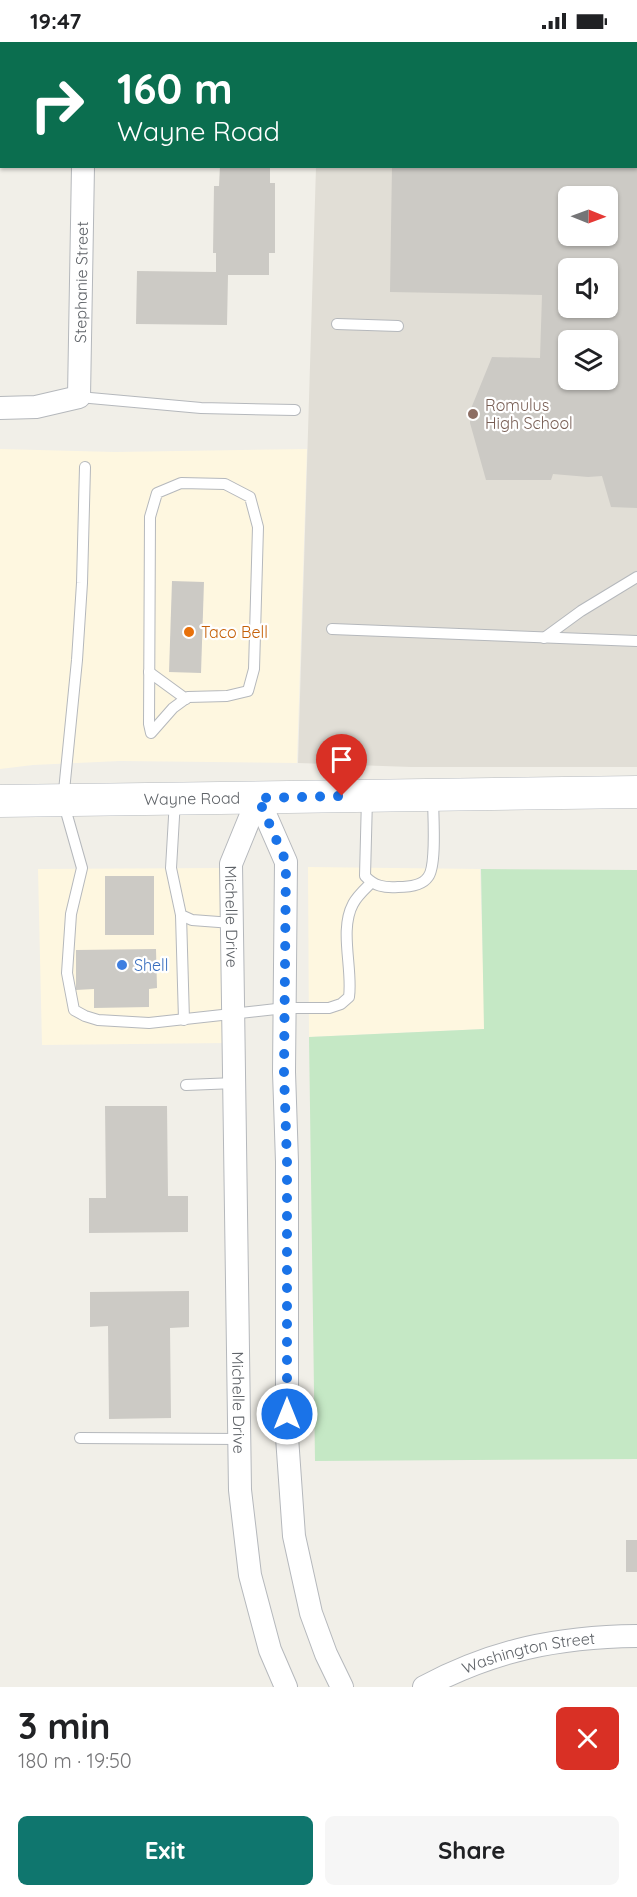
<!DOCTYPE html>
<meta charset="utf-8">
<style>
:root{--surface:#fff;--page:#f6f6f6;--text:#202124;--muted:#757577;--accent:#0f766e}
body{margin:0;font-family:Quicksand,sans-serif;background:var(--page);color:var(--text);height:100vh;display:flex;flex-direction:column;font-size:22px;white-space:nowrap}
*{box-sizing:border-box;margin:0}
p{font-size:20px;color:var(--muted)}
.icon{flex:none;width:33px;height:33px;fill:none;stroke:currentColor;stroke-width:2;stroke-linecap:round;stroke-linejoin:round}
.map{position:relative;height:1645px;overflow:hidden}
.panel{display:flex;flex-direction:column;background:var(--surface);flex:1}
.panel>*{flex:none}
.top-card{position:absolute;left:0px;top:0px;width:638px;height:126px;box-shadow:0 2px 4px #0004;background:#0b6e4f;color:#fff;overflow:hidden}
.needle{width:39px;rotate:91deg}
.tools{position:absolute;left:558px;top:144px;display:grid;gap:12px}
.tools a{display:grid;place-items:center;width:60px;height:60px;border-radius:9px;background:var(--surface);box-shadow:0 2px 4px #0004;font-size:30px}
.pin{position:absolute;display:grid;place-items:center;width:51px;height:51px;color:#fff;margin:-62px -26px;border-radius:50% 50% 50% 0;rotate:-45deg;box-shadow:0 0 6px #0007}
.pin .icon{rotate:45deg}
.me{position:absolute;width:66px;margin:-33px;rotate:0deg;stroke-linejoin:round;filter:drop-shadow(0 0 4px #0008)}
.turn{display:flex;align-items:center;gap:21px;height:126px;padding:0 18px;font-size:27px}
.turn .icon{width:78px;height:78px;stroke-width:2.5}
.turn b{display:block;font-size:42px;line-height:51px}
.round{display:grid;place-items:center;flex:none;width:63px;height:63px;border-radius:9px;background:var(--page)}
.summary{display:flex;align-items:center;justify-content:space-between;height:102px;padding:0 18px}
h1{font-size:36px;font-weight:800;line-height:45px}
.primary-button{display:flex;gap:12px;margin-top:auto;padding:12px 18px}
.primary-button a{flex:1;height:69px;border-radius:9px;background:var(--accent);color:#fff;font-size:24px;font-weight:800;line-height:69px;text-align:center}
.primary-button a+a{background:var(--page);color:var(--text)}
.status{display:flex;justify-content:space-between;align-items:center;height:42px;padding:0 30px;background:var(--surface);direction:ltr}
.status svg{height:16px;fill:currentColor}
.map>svg:first-child{display:block}
.commercial{fill:#fef7e0}
.education{fill:#e1ded6;fill-rule:evenodd}
.green{fill:#c5e8c5}
.building{fill:#cccac5;fill-rule:evenodd}
.lines{fill:none;stroke-linecap:round;stroke-linejoin:round}
.lane-casing{stroke:#b5b8bc;stroke-width:12}
.street-casing{stroke:#b5b8bc;stroke-width:24}
.secondary-casing{stroke:#b6babf;stroke-width:33}
.lane{stroke:#fff;stroke-width:10}
.street{stroke:#fff;stroke-width:22}
.secondary{stroke:#fff;stroke-width:32}
.route{stroke:#1a73e8;stroke-width:10;stroke-dasharray:0 18}
.education-dot{fill:#8d6e63;stroke:#fff;stroke-width:2}
.food-dot{fill:#e8710a;stroke:#fff;stroke-width:2}
.shop-dot{fill:#3f7fe0;stroke:#fff;stroke-width:2}
.labels{text-anchor:middle;stroke-width:4.5;stroke-linejoin:round;paint-order:stroke}
.street-label{font-size:16px;fill:#5f6368;stroke:#fff}
.education-label{font-size:16px;fill:#785e54;stroke:#fff;text-anchor:start}
.food-label{font-size:16px;fill:#c56008;stroke:#fff;text-anchor:start}
.shop-label{font-size:16px;fill:#366cbe;stroke:#fff;text-anchor:start}
</style>
<div class="status"><b>19:47</b><svg viewBox="0 0 49 12"><path d="M0 12V9h3v3zM5 12V6h3v6zM10 12V3h3v9zM15 12V0h3v12zM26 1h20v11H26zM47 4h2v5h-2z"/></svg></div>
<div class="map">
<svg width="637" height="1645" viewBox="0 0 637 1645">
<rect width="100%" height="100%" fill="#f1efe8"/>
<g class="commercial">
<path d="M0,407L115,410L307,407L297,721L120,719L33,723L0,727Z"/>
<path d="M308,825L480,827L485,987L309,995Z"/>
<path d="M221,826L226,1001L42,1003L38,827Z"/>
</g>
<path class="education" d="M320,0H637V725H411L298,721L316,125L636,124V2ZM568,154H608V194H568ZM568,226H608V266H568ZM568,298H608V338H568Z"/>
<path class="green" d="M481,827L637,828V1417L315,1419L309,995L484,987Z"/>
<g class="building">
<path d="M220,124H270V141H275V211H269V233H228L227,283L136,282L137,229L216,230V211H213L214,144H219Z"/>
<path d="M392,124H637V466L611,465L602,434L588,435L553,432L551,438H486L470,381V369L492,315L540,316L542,253L390,250ZM568,154H608V194H568ZM568,226H608V266H568ZM568,298H608V338H568Z"/>
<path d="M172,539L204,540L201,631L169,630Z"/>
<rect x="105" y="834" width="49" height="59"/>
<path d="M156,907L157,946L149,947V965L94,966V947L76,948V908Z"/>
<path d="M105,1064H167L168,1154H188V1190L89,1191V1156H106Z"/>
<path d="M189,1249V1285L170,1286L171,1376L109,1377L108,1284L90,1285V1250Z"/>
<rect x="626" y="1498" width="11" height="32"/>
</g>
<g class="lines">
<defs>
<g id="lane">
<path d="M337,282L398,284"/>
<path d="M79,355L201,366L295,368"/>
<path d="M85,425L82,541L77,618L63,759L82,826L71,872L67,931L74,968L85,974L98,978L149,981L285,966H329L341,962L349,955C353,927 339,888 353,862C357,854 365,847 371,841"/>
<path d="M181,441L225,442L250,455L258,485L254,627L248,649L227,654L188,655L173,666L151,691L149,682L150,475L157,451Z"/>
<path d="M332,587L637,599"/>
<path d="M544,596L581,569L637,535"/>
<path d="M149,630L186,657"/>
<path d="M367,756L365,834C374,844 384,846 398,845C408,845 422,844 428,835C437,824 433,772 433,756"/>
<path d="M175,758L171,826L181,873L192,878L232,881"/>
<path d="M181,873L184,978"/>
<path d="M186,1043L235,1041"/>
<path d="M80,1396L239,1397"/>
</g>
<g id="street">
<path d="M85,2V0"/>
<path id="s1" d="M0,366L36,365L79,355L83,124"/>
<path d="M258,756L286,820L284,1030L287,1120V1395L294,1494L311,1571L326,1612L342,1645"/>
<path id="s2" d="M258,756L231,822L240,1448L250,1533L270,1608L286,1645"/>
<path id="s3" d="M424,1645C494,1608 557,1595 637,1594"/>
</g>
<g id="secondary">
<path id="s4" d="M0,759L637,750"/>
</g>
</defs>
<use href="#lane" class="lane-casing"/>
<use href="#street" class="street-casing"/>
<use href="#secondary" class="secondary-casing"/>
<use href="#lane" class="lane"/>
<use href="#street" class="street"/>
<use href="#secondary" class="secondary"/>
</g>
<g class="lines">
<path class="route" d="M287,1372V1120L284,1030L286,820L258,756L342,754"/>
</g>
<circle class="education-dot" cx="473" cy="372" r="6"/>
<circle class="food-dot" cx="189" cy="590" r="6"/>
<circle class="shop-dot" cx="122" cy="923" r="6"/>
<g class="labels">
<g class="street-label">
<text dy="6" stroke="none"><textPath href="#s1" startOffset="195">Stephanie Street</textPath></text>
<text dy="6" stroke="none"><textPath href="#s4" startOffset="192">Wayne Road</textPath></text>
<text dy="6" stroke="none"><textPath href="#s2" startOffset="124">Michelle Drive</textPath></text>
<text dy="6" stroke="none"><textPath href="#s2" startOffset="610">Michelle Drive</textPath></text>
<text dy="6" stroke="none"><textPath href="#s3" startOffset="111">Washington Street</textPath></text>
</g>
<g class="education-label">
<text x="485" y="369">Romulus<tspan x="485" dy="18">High School</tspan></text>
</g>
<g class="food-label">
<text x="201" y="596">Taco Bell</text>
</g>
<g class="shop-label">
<text x="134" y="929">Shell</text>
</g>
</g>
</svg>
<div class="tools">
<a><svg class="needle" viewBox="-14 -14 28 28"><path d="M0-13l5 13h-10z" fill="#e53935"/><path d="M0 13l5-13h-10z" fill="#757577"/></svg></a>
<a><svg class="icon" aria-label="sound" viewBox="0 0 24 24"><path d="M4 9h4l5-4v14l-5-4H4zM17 9q2 3 0 6"/></svg></a>
<a><svg class="icon" aria-label="layers" viewBox="0 0 24 24"><path d="M12 4l9 5-9 5-9-5zM3 14l9 5 9-5"/></svg></a>
</div>
<div class="pin" style="left:342px;top:754px;background:#d93025"><svg class="icon" aria-label="arrive" viewBox="0 0 24 24"><path d="M6 21V4h12l-3 4 3 4H6"/></svg></div>
<svg class="me" style="left:287px;top:1372px" viewBox="-20 -20 40 40"><circle r="17" fill="#1a73e8" stroke="#fff" stroke-width="3"/><path d="M0-11L8 9 0 5-8 9z" fill="#fff"/></svg>
<div class="top-card">
<div class="turn"><svg class="icon" aria-label="right" viewBox="0 0 24 24"><path d="M7 20v-9h11M14 6l5 5-5 5"/></svg><div><b>160 m</b>Wayne Road</div></div>
</div>
</div>
<section class="panel">
<div class="summary"><div><h1>3 min</h1><p>180 m · 19:50</p></div><a class="round" style="background:#d93025;color:#fff"><svg class="icon" aria-label="close" viewBox="0 0 24 24"><path d="M6 6l12 12M18 6L6 18"/></svg></a></div>
<div class="primary-button"><a>Exit</a><a>Share</a></div>
</section>
